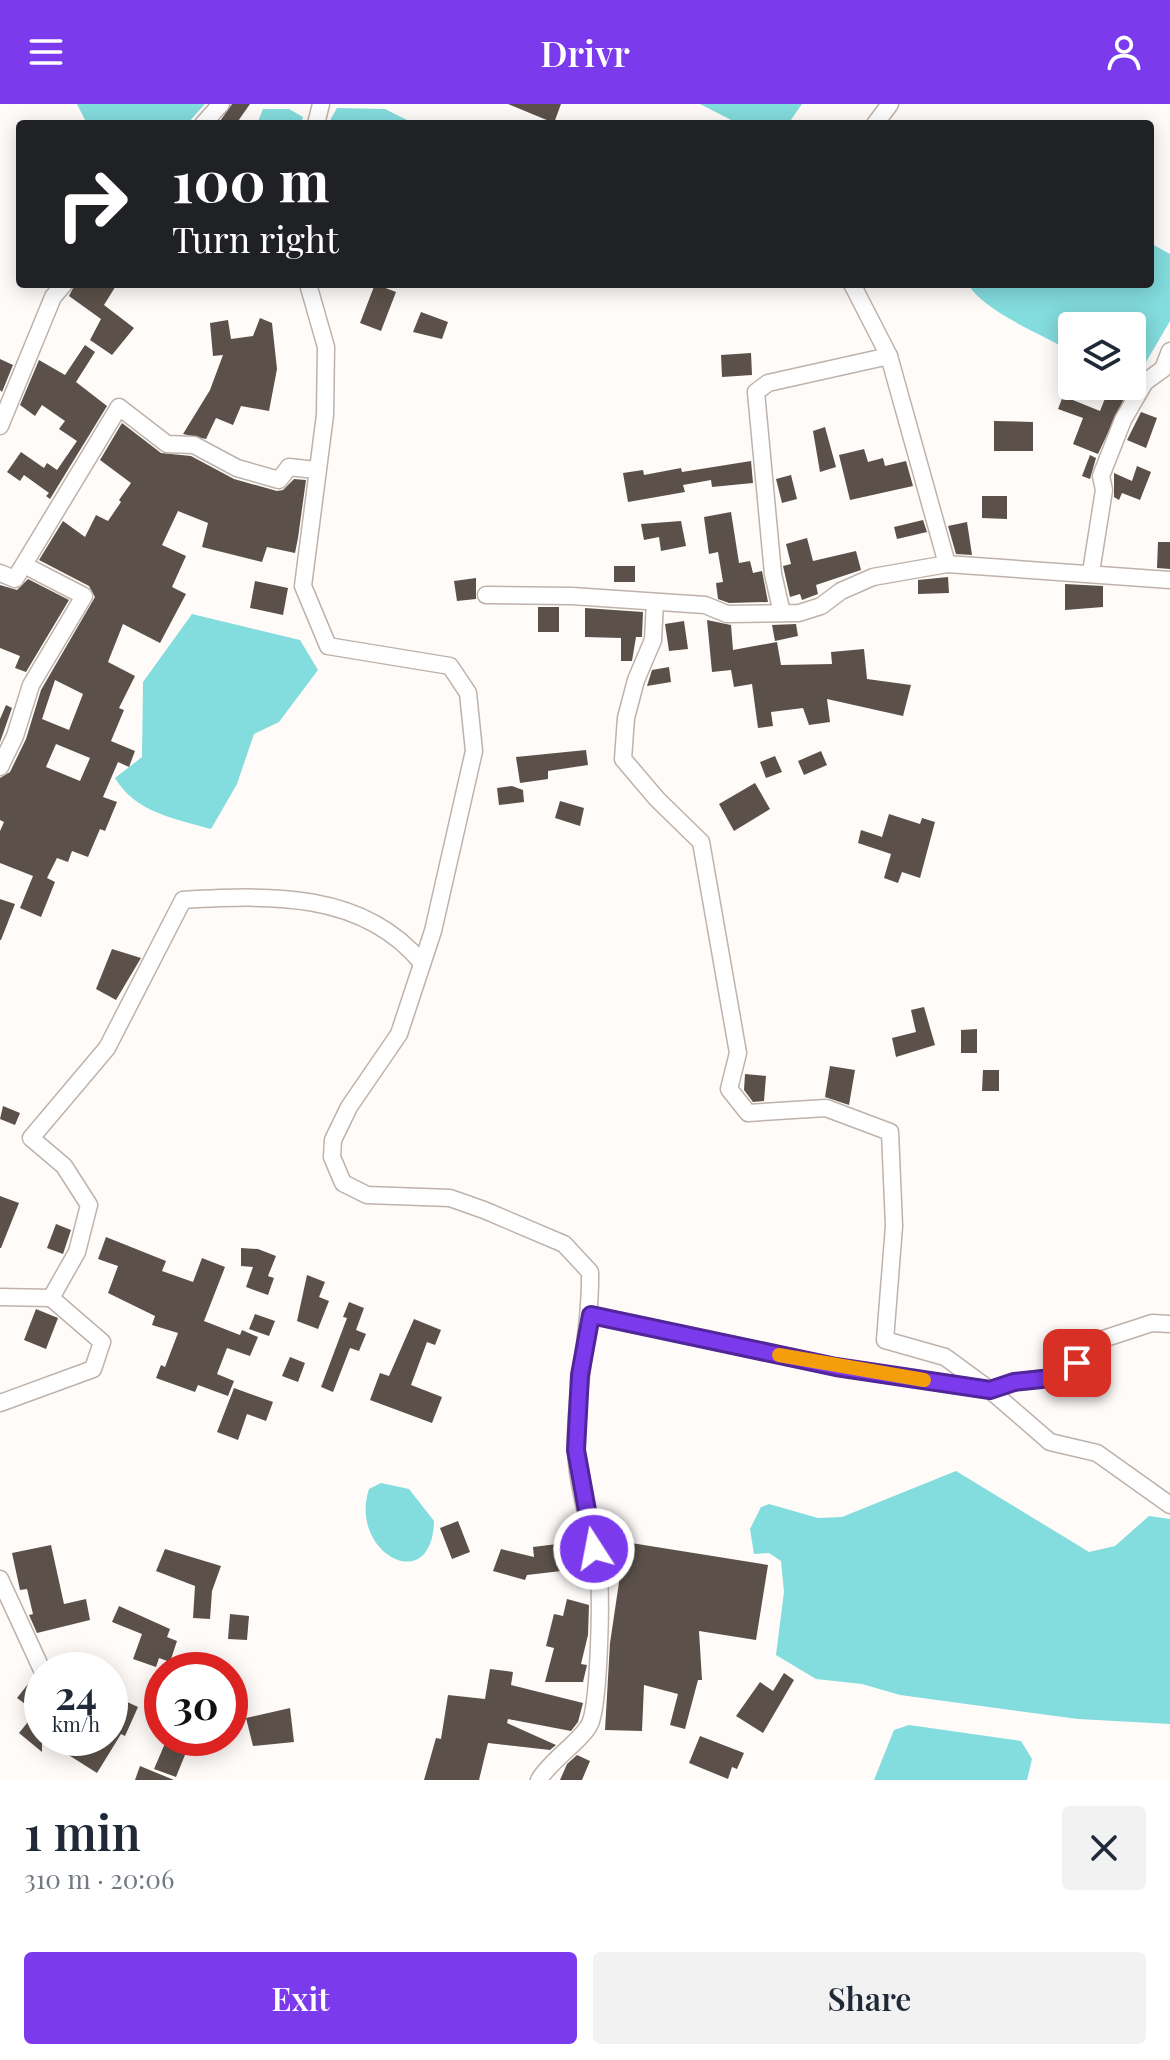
<!DOCTYPE html>
<meta charset="utf-8">
<style>
:root{--surface:#fff;--page:#f2f2f3;--text:#1f2937;--muted:#747a83;--accent:#7c3aed}
body{margin:0;font-family:"Playfair Display",serif;background:var(--page);color:var(--text);height:100vh;display:flex;flex-direction:column;font-size:30px;white-space:nowrap}
*{box-sizing:border-box;margin:0}
p{font-size:26px;color:var(--muted)}
.icon{flex:none;width:44px;height:44px;fill:none;stroke:currentColor;stroke-width:2;stroke-linecap:round;stroke-linejoin:round}
.map{position:relative;height:1676px;overflow:hidden}
.drawer{display:flex;flex-direction:column;background:var(--surface);flex:1}
.drawer>*{flex:none}
.hud{position:absolute;left:16px;top:16px;width:1138px;height:168px;border-radius:8px;box-shadow:0 4px 20px #0003;background:#202124;color:#fff;overflow:hidden}
.buttons{position:absolute;left:1058px;top:208px;display:grid;gap:16px}
.buttons a{display:grid;place-items:center;width:88px;height:88px;border-radius:8px;background:var(--surface);box-shadow:0 4px 20px #0003;font-size:40px}
.speed{position:absolute;left:24px;top:1548px;display:flex;gap:16px;font-size:40px;font-weight:700;text-align:center}
.speed>*{display:grid;place-content:center;width:104px;height:104px;border-radius:50%;background:var(--surface);box-shadow:0 4px 20px #0003;line-height:1}
.speed small{font-size:20px;font-weight:400}
.speed .limit{border:12px solid #d22;background:#fff;color:#111}
.pin{position:absolute;display:grid;place-items:center;width:68px;height:68px;color:#fff;margin:-34px;border-radius:16px;box-shadow:0 4px 12px #0006}
.me{position:absolute;width:88px;margin:-44px;rotate:349deg;stroke-linejoin:round;filter:drop-shadow(0 0 6px #0008)}
.turn{display:flex;align-items:center;gap:28px;height:168px;padding:0 24px;font-size:36px}
.turn .icon{width:104px;height:104px;stroke-width:2.5}
.turn b{display:block;font-size:56px;line-height:68px}
.round{display:grid;place-items:center;flex:none;width:84px;height:84px;border-radius:8px;background:var(--page)}
.head{display:flex;align-items:center;justify-content:space-between;height:136px;padding:0 24px}
h1{font-size:48px;font-weight:600;line-height:60px}
.button{display:flex;gap:16px;margin-top:auto;padding:16px 24px}
.button a{flex:1;height:92px;border-radius:8px;background:var(--accent);color:#fff;font-size:32px;font-weight:600;line-height:92px;text-align:center}
.button a+a{background:var(--page);color:var(--text)}
header{display:flex;justify-content:space-between;align-items:center;height:104px;padding:0 24px;background:var(--accent);color:#fff;font-size:36px;font-weight:600}
.map>svg:first-child{display:block}
.water{fill:#83dcdd}
.building{fill:#5b514a;fill-rule:evenodd}
.lines{fill:none;stroke-linecap:round;stroke-linejoin:round}
.street-casing{stroke:#beb2ab;stroke-width:19}
.street{stroke:#fff;stroke-width:16}
.route-casing{stroke:#51269a;stroke-width:20}
.route{stroke:#7c3aed;stroke-width:14}
.slow{stroke:#f59e0b;stroke-width:14}
</style>
<header><svg class="icon" aria-label="menu" viewBox="0 0 24 24"><path d="M4 6h16M4 12h16M4 18h16"/></svg>Drivr<svg class="icon" aria-label="person" viewBox="0 0 24 24"><circle cx="12" cy="8" r="4"/><path d="M4 21q1-7 8-7t8 7"/></svg></header>
<div class="map">
<svg width="1170" height="1676" viewBox="0 0 1170 1676">
<rect width="100%" height="100%" fill="#fefbf9"/>
<g class="water">
<path d="M77,0H205L187,20H87Z"/>
<path d="M700,0H802L788,20H739Z"/>
<path d="M337,4L385,5L415,20H328Z"/>
<path d="M263,5H289L303,13L301,20H257Z"/>
<path d="M1150,139L1170,150V217L1142,265L1132,268V222H1072V248C1044,231 984,208 968,180H1150Z"/>
<path d="M192,510L300,536L318,566L279,618L254,630L237,680L211,725C175,715 135,708 115,674L142,653L143,578Z"/>
<path d="M956,1367L1089,1448L1115,1442L1149,1412L1170,1415V1620L1078,1615L900,1591L862,1580L816,1575L776,1551L784,1488L781,1457L769,1449L754,1450L750,1425L761,1403L769,1400L818,1414L842,1413Z"/>
<path d="M381,1379L409,1385L434,1417C432,1494 348,1449 369,1385Z"/>
<path d="M909,1621L1021,1637L1032,1655L1027,1676H874L894,1626Z"/>
</g>
<g class="building">
<path d="M232,0H250L236,20H218Z"/>
<path d="M508,0H561L554,19Z"/>
<path d="M75,180H117L104,201L134,224L112,251L90,236L101,215L69,192Z"/>
<path d="M375,180L396,188L381,227L360,219Z"/>
<path d="M421,208L448,218L442,235L413,228Z"/>
<path d="M260,214L272,219L277,265L269,307L241,302L233,321L216,314L206,335L183,330L210,286L223,251L213,252L210,219L228,216L231,235L253,232Z"/>
<path d="M85,241L95,248L76,278L107,302L50,395L46,392L49,389L24,371L20,377L7,368L21,348L44,364L47,359L57,366L77,337L59,325L65,317L42,301L35,312L20,301L39,256L65,271Z"/>
<path d="M751,249L752,271L722,273L721,251Z"/>
<path d="M0,255L13,261L2,288L0,286Z"/>
<path d="M1110,282H1130L1098,350L1073,340L1083,314L1058,305L1063,292L1100,307Z"/>
<path d="M1141,308L1157,314L1146,344L1127,336Z"/>
<path d="M994,317L1033,318V347H994Z"/>
<path d="M122,319L161,349L191,352L234,375L277,387L283,386L294,375L306,376L298,434L295,449L267,443L262,458L202,443L208,419L178,407L162,441L186,452L172,483L186,490L160,539L123,520L108,558L135,572L119,604L124,606L111,637L135,647L129,663L118,658L103,693L117,698L105,727L100,725L88,753L72,747L68,758L57,754L47,774L55,778L41,813L20,804L33,772L0,759V727L4,718L0,716V674L10,668L26,635L41,586L95,493L89,482L39,456L63,417L85,433L96,411L108,417L121,398L119,396L131,379L100,356ZM55,576L83,590L69,626L42,615ZM56,640L90,654L80,677L46,663Z"/>
<path d="M825,323L836,363L820,368L813,327Z"/>
<path d="M864,345L868,358L883,354L885,362L906,357L913,382L850,396L839,351Z"/>
<path d="M1090,351L1096,354L1090,375L1082,372Z"/>
<path d="M751,357L753,379L712,383L711,376L683,381L685,388L628,398L623,369L643,366L644,371L681,364L682,368Z"/>
<path d="M1137,362L1151,368L1140,396L1122,389L1119,396L1114,393V369L1132,377Z"/>
<path d="M791,371L797,395L782,399L776,375Z"/>
<path d="M982,392H1007V415L982,414Z"/>
<path d="M731,408L739,459L750,457L753,469L762,467L768,498L729,499L718,495L716,479L723,478L718,448L709,450L704,413Z"/>
<path d="M923,416L927,428L897,435L894,423Z"/>
<path d="M681,417L686,442L661,447L659,433L644,436L641,420Z"/>
<path d="M967,418L972,451L956,450L948,422Z"/>
<path d="M807,434L813,457L856,447L861,466L816,481L818,490L802,496L800,490L790,493L783,462L791,460L786,440Z"/>
<path d="M1158,438H1170V465L1157,464Z"/>
<rect x="614" y="462" width="21" height="16"/>
<path d="M948,473L949,489L918,490V476Z"/>
<path d="M476,474V495L457,497L454,477Z"/>
<path d="M28,475L69,496L26,568L15,564L20,552L0,544V481L17,486Z"/>
<path d="M255,477L288,484L283,511L250,504Z"/>
<path d="M1065,480L1103,482V503L1065,506Z"/>
<rect x="538" y="503" width="21" height="25"/>
<path d="M585,504L643,508L642,533H636L632,557H621V534L585,533Z"/>
<path d="M707,516L731,521L733,546L777,538L781,561L832,560L831,548L864,545L867,575L911,581L903,612L827,595L830,618L809,621L803,604L771,608L773,622L758,624L752,580L734,583L731,566L712,568Z"/>
<path d="M684,517L688,545L669,547L665,520Z"/>
<path d="M796,520L798,532L775,537L772,521Z"/>
<path d="M669,563L671,578L647,582L652,566Z"/>
<path d="M6,601L12,604L0,638V615Z"/>
<path d="M586,646L588,661L548,667V675L520,679L516,653Z"/>
<path d="M821,647L827,661L804,671L798,657Z"/>
<path d="M775,652L782,668L766,674L760,658Z"/>
<path d="M755,679L770,705L734,727L719,700Z"/>
<path d="M512,682L523,686L524,698L499,701L497,684Z"/>
<path d="M560,697L584,704L580,722L555,714Z"/>
<path d="M889,710L920,720L922,714L935,718L920,774L902,768L898,779L884,774L891,750L858,739L861,726L882,733Z"/>
<path d="M0,795L15,800L1,836H0Z"/>
<path d="M112,845L141,854L116,896L96,885Z"/>
<path d="M924,903L935,941L896,953L892,934L916,928L911,906Z"/>
<path d="M977,925V949H961V926Z"/>
<path d="M830,962L855,966L849,1001L825,993Z"/>
<path d="M983,966H999V987H982Z"/>
<path d="M745,970L766,972L764,997L753,998L744,986Z"/>
<path d="M3,1002L20,1009L15,1021L0,1015Z"/>
<path d="M0,1092L19,1099L1,1144H0Z"/>
<path d="M56,1120L71,1126L63,1150L47,1144Z"/>
<path d="M106,1133L166,1157L162,1167L193,1178L202,1154L225,1163L204,1217L240,1231L242,1226L258,1233L250,1252L227,1244L217,1270L234,1277L228,1292L198,1281L195,1288L156,1274L161,1261L165,1263L178,1229L152,1221L155,1212L108,1189L118,1162L98,1155Z"/>
<path d="M241,1144L258,1145L276,1152L268,1172L274,1174L268,1191L246,1183L253,1163L241,1162Z"/>
<path d="M307,1171L325,1178L319,1193L329,1197L318,1225L297,1217Z"/>
<path d="M349,1198L364,1204L356,1226L366,1230L359,1247L350,1244L333,1288L321,1283L347,1214L343,1213Z"/>
<path d="M36,1205L58,1214L46,1245L24,1236Z"/>
<path d="M255,1210L275,1217L269,1232L249,1225Z"/>
<path d="M414,1215L441,1226L435,1241L427,1238L411,1281L442,1293L432,1319L370,1296L380,1269L389,1272Z"/>
<path d="M290,1253L305,1259L298,1278L282,1272Z"/>
<path d="M234,1284L273,1298L266,1317L247,1310L238,1336L217,1328Z"/>
<path d="M458,1417L470,1448L452,1455L440,1424Z"/>
<path d="M581,1437L587,1464L527,1471L525,1476L493,1467L501,1445L534,1453L533,1443Z"/>
<path d="M625,1438L768,1461L756,1536L699,1527L702,1576H698L685,1625L670,1621L678,1590L644,1581L642,1627L605,1626L610,1539Z"/>
<path d="M51,1441L64,1500L86,1495L90,1516L37,1529L29,1511L33,1510L27,1485L20,1486L12,1449Z"/>
<path d="M165,1445L221,1462L212,1487L210,1515L193,1514L195,1482L156,1467Z"/>
<path d="M567,1495L589,1501L588,1531L581,1560L587,1561L583,1578H545L554,1544L546,1542L554,1510L563,1512Z"/>
<path d="M119,1502L170,1525L167,1533L177,1537L170,1558L159,1554L156,1563L133,1555L142,1530L112,1518Z"/>
<path d="M230,1510L249,1512L247,1536L228,1535Z"/>
<path d="M490,1565L513,1568L511,1581L583,1599L578,1618L571,1627L508,1615L507,1619L556,1641L550,1646L488,1639L479,1676H424L436,1634L441,1635L448,1591L485,1595Z"/>
<path d="M784,1569L794,1576L763,1629L736,1612L760,1578L773,1587Z"/>
<path d="M32,1575L42,1583V1648L19,1629L36,1608L17,1594Z"/>
<path d="M110,1590L138,1603L125,1632L121,1630L97,1669L67,1650L76,1634H110Z"/>
<path d="M290,1604L294,1638L253,1642L246,1614Z"/>
<path d="M700,1632L744,1649L737,1665L732,1663L728,1675L689,1659Z"/>
<path d="M172,1634H216L208,1650Z"/>
<path d="M166,1637L187,1646L176,1673L154,1665Z"/>
<path d="M577,1651L590,1657L582,1676H560L567,1660Z"/>
<path d="M140,1662L174,1676H135Z"/>
</g>
<g class="lines">
<defs>
<g id="street">
<path d="M203,20L221,0"/>
<path d="M316,20L321,0"/>
<path d="M875,20L890,0"/>
<path d="M308,180L326,243L325,311L303,482L328,542L450,562L468,589L474,647L433,827L399,930L349,1003L333,1036L332,1053L343,1079L367,1091L450,1094L484,1106L564,1140L590,1168C591,1227 575,1285 576,1344C577,1384 592,1425 598,1465C602,1491 599,1593 591,1617C586,1634 550,1656 539,1676"/>
<path d="M852,180L889,252L947,460"/>
<path d="M0,322L53,193L64,180"/>
<path d="M1091,468L1104,386L1101,372L1123,316L1145,278L1163,265L1170,247"/>
<path d="M0,469L15,475L119,303L167,340L194,341L237,364L279,376L289,363L316,366"/>
<path d="M486,491L572,492L705,501L727,510L799,509L821,502L841,487L873,473L947,460L1170,476"/>
<path d="M655,498L653,536L636,576L626,614L623,655L657,695L701,738L738,949L729,985L748,1009L826,1004L890,1028L894,1122L885,1236L945,1253L990,1286L1014,1278L1061,1273L1100,1236L1152,1219L1170,1220"/>
<path d="M782,509L773,470L756,288L768,279L889,252"/>
<path d="M0,663L15,632L31,581L84,492L24,461"/>
<path d="M0,1193L51,1194"/>
<path d="M591,1211L836,1263L990,1286L1050,1338L1097,1349L1170,1401"/>
<path d="M0,1299L93,1265L102,1238L51,1194L77,1148L89,1101L64,1062L31,1034L107,944L183,796C269,791 363,787 422,859"/>
<path d="M0,1475L42,1566"/>
</g>
</defs>
<use href="#street" class="street-casing"/>
<use href="#street" class="street"/>
</g>
<g class="lines">
<defs>
<path id="route" d="M594,1445L576,1346L580,1271L591,1211L836,1263L990,1286L1014,1278L1061,1273L1077,1259"/>
</defs>
<use href="#route" class="route-casing"/>
<use href="#route" class="route"/>
<path class="slow" d="M779,1251L924,1276"/>
</g>
</svg>
<div class="buttons">
<a><svg class="icon" aria-label="layers" viewBox="0 0 24 24"><path d="M12 4l9 5-9 5-9-5zM3 14l9 5 9-5"/></svg></a>
</div>
<div class="speed"><div>24<small>km/h</small></div><div class="limit">30</div></div>
<div class="pin" style="left:1077px;top:1259px;background:#d93025"><svg class="icon" aria-label="arrive" viewBox="0 0 24 24"><path d="M6 21V4h12l-3 4 3 4H6"/></svg></div>
<svg class="me" style="left:594px;top:1445px" viewBox="-20 -20 40 40"><circle r="17" fill="#7c3aed" stroke="#fff" stroke-width="3"/><path d="M0-11L8 9 0 5-8 9z" fill="#fff"/></svg>
<div class="hud">
<div class="turn"><svg class="icon" aria-label="right" viewBox="0 0 24 24"><path d="M7 20v-9h11M14 6l5 5-5 5"/></svg><div><b>100 m</b>Turn right</div></div>
</div>
</div>
<section class="drawer">
<div class="head"><div><h1>1 min</h1><p>310 m · 20:06</p></div><a class="round"><svg class="icon" aria-label="close" viewBox="0 0 24 24"><path d="M6 6l12 12M18 6L6 18"/></svg></a></div>
<div class="button"><a>Exit</a><a>Share</a></div>
</section>
